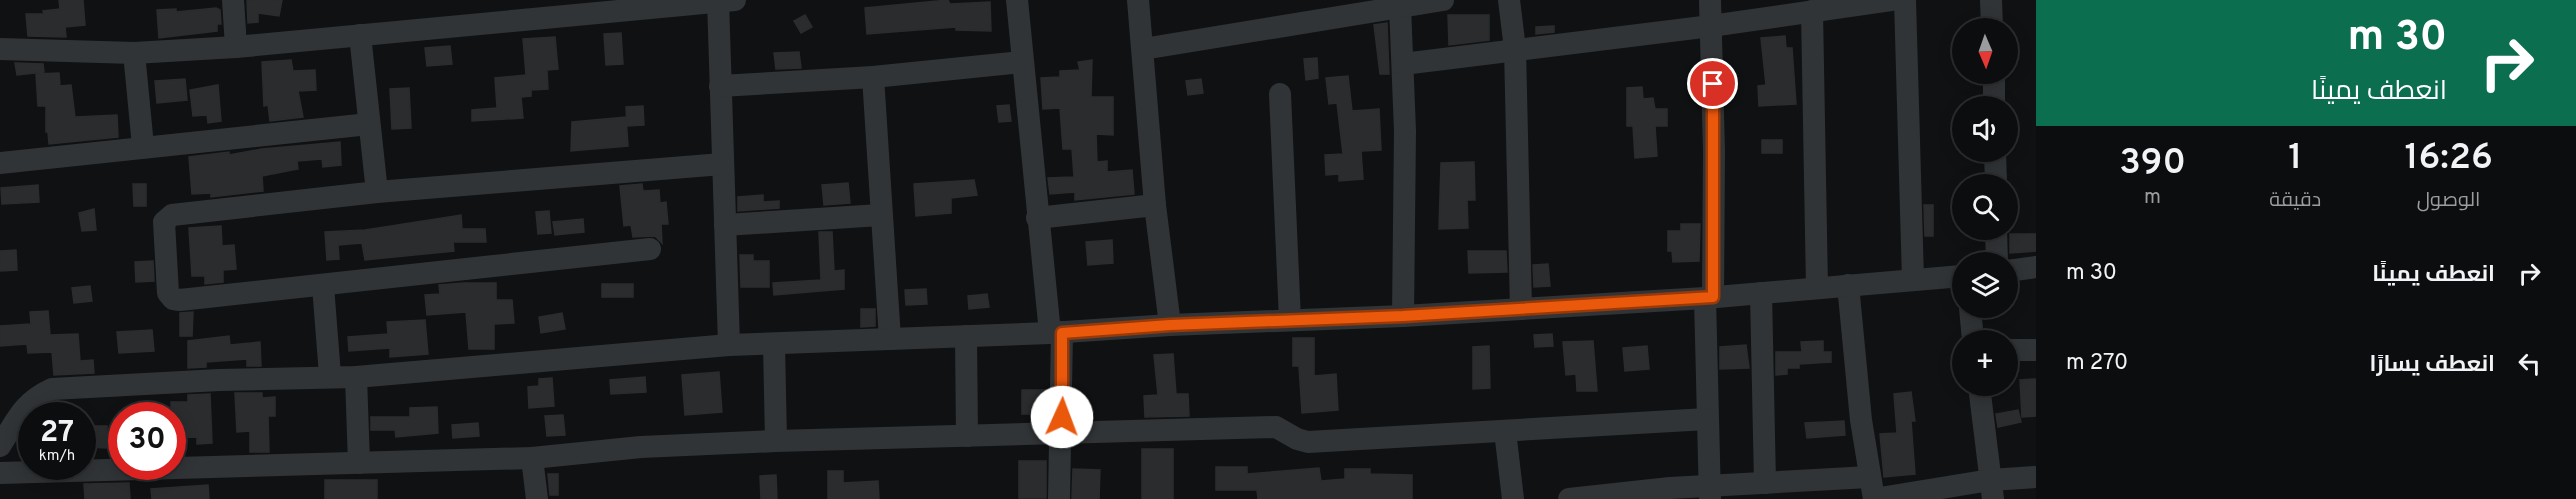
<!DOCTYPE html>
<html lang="ar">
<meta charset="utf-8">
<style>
:root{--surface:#0c0d0e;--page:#151617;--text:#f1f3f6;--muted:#9a9c9e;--line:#2c2d2e}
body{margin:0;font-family:Overpass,Cairo,sans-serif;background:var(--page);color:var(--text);direction:rtl;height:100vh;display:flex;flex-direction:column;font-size:22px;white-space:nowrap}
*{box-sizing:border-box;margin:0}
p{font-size:20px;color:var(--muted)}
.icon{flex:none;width:33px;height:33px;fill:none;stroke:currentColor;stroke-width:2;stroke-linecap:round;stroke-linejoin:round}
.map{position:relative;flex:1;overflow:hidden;direction:ltr}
.side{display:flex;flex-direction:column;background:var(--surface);width:540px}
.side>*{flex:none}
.guide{background:#0b6e4f;color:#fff;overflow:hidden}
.needle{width:39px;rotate:178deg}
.tools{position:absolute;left:1952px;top:18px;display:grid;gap:12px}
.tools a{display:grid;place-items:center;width:66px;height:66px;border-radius:50%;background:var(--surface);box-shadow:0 3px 15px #0003,0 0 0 2px var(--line);font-size:30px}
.speed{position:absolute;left:18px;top:402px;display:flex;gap:12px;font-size:30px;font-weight:700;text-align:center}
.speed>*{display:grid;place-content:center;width:78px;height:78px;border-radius:50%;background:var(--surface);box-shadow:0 3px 15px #0003,0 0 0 2px var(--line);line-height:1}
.speed small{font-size:15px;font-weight:400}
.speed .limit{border:9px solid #d22;background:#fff;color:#111}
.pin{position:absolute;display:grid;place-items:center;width:51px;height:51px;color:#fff;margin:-26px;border:3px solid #fff;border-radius:50%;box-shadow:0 2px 6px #0007}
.me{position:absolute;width:66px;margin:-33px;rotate:2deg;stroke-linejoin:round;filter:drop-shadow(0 0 4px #0008)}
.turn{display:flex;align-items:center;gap:21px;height:126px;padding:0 30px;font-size:27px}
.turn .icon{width:78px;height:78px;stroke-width:2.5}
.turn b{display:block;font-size:42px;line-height:51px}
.eta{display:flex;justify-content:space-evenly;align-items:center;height:102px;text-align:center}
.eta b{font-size:36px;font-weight:600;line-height:42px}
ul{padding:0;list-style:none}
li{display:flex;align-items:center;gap:18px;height:90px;padding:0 30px}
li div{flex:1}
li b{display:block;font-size:22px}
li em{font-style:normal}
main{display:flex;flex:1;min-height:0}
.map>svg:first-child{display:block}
.building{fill:#2b2c2e;stroke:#2a2c2e;stroke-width:1.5}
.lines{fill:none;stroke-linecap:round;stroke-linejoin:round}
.minor{stroke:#313437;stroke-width:22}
.route-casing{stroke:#983908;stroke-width:15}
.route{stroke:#ea580c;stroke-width:10}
</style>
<main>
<section class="side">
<div class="guide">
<div class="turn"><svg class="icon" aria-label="right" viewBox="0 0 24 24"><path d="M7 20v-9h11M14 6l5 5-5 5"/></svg><div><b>30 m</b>انعطف يمينًا</div></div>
</div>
<div class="eta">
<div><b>16:26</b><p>الوصول</p></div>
<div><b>1</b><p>دقيقة</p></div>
<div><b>390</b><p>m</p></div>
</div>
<ul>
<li><svg class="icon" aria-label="right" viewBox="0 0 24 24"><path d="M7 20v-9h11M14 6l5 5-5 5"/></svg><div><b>انعطف يمينًا</b></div><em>30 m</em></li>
<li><svg class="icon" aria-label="left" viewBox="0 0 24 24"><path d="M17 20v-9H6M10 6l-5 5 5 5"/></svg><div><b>انعطف يسارًا</b></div><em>270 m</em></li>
</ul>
</section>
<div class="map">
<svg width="2036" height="499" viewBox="0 0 2036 499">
<rect width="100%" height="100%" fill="#101112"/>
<g class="building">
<path d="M59,0H83L85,25L65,27L66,37L28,36L26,14H44L43,11L60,9Z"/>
<path d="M247,0H282L279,16L258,13V22L248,23Z"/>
<path d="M948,0L950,4L990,2L991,31L956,30V27L867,34L865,8Z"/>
<path d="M216,8L220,10L221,24H217V31L159,38L157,10L176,9V12Z"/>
<path d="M805,15L812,27L801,33L794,21Z"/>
<path d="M1448,15H1489V40L1449,45Z"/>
<path d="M1387,23L1389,74H1380L1374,25Z"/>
<path d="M1554,26V32L1536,34V27Z"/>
<path d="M621,33L623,64L606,65L604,34Z"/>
<path d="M1785,36L1786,48H1792L1796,104L1759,106L1758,86L1766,85L1761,38Z"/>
<path d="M555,37L558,69L547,70L548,89L531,90V96L521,97L523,118L472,121V110L497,108L495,78L526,75L523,39Z"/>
<path d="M450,46L452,64L427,66L425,48Z"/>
<path d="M799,52L801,68L776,69L774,53Z"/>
<path d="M1317,58L1318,78L1306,80L1304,59Z"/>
<path d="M291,60L293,71L315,70L316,90L298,91L303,117L270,121L268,105L264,106L262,62Z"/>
<path d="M1092,60L1091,97H1113V135L1096,134L1097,162L1107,161V172L1132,170L1134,194L1075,200V192L1050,194L1048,178L1074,177L1072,149H1063L1060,108L1043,109L1041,78L1060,77V71L1080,70L1078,62Z"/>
<path d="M15,63L43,64L44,72L17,75Z"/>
<path d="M59,73L60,86L71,85L75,117L117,115L118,137L49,144L48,132H46V106H38L36,74Z"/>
<path d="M1348,76L1352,111L1379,109L1381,150L1361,151L1363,179L1339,181V174L1326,175L1325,155L1343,154L1337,103L1329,104L1326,78Z"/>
<path d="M185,79L187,100L157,103L155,81Z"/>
<path d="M1201,79L1203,93L1188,95L1186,81Z"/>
<path d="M218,85L221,121L208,123L207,115L193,116L190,90Z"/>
<path d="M1642,87L1643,99L1653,98L1655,109H1667V126H1655L1657,156L1635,158L1633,126H1627V88Z"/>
<path d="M409,88L411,128L392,129L390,89Z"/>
<path d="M1009,105L1011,121L999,122L997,106Z"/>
<path d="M643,106L644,125L627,126L626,107Z"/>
<path d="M626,117L628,146L571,151L572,122Z"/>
<rect x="1762" y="140" width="20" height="13"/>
<path d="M340,142L341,165L323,167L322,159L297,161L298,169L262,176L263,191L211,197V193L192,194L189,157L229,152V155L262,149Z"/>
<path d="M1474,162L1475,200H1467L1468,228L1439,229L1441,163Z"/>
<path d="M974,180L977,195L951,198V213L916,216L914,184Z"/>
<path d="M848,183L850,203L824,205L822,185Z"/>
<path d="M133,184H146V206H134Z"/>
<path d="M642,184L643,191L659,190L660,203L666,202L668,224H661L662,243L655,236L633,237L631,225L624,226L620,186Z"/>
<path d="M38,185L39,202L2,204L1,188Z"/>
<path d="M763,195V202L779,201V208L738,211V197Z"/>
<path d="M1924,205H1933V236H1925Z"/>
<path d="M94,209L96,230L82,231L79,213Z"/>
<path d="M549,211L551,233L538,234L536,212Z"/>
<path d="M461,215L462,229H485L486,242H453L454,251L365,260L362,243L338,245L339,259L327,260L325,232L365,230Z"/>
<path d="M583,219L584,232L555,235L553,222Z"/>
<path d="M1681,224H1700L1699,261L1673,262L1672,251H1668V231H1681Z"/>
<path d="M221,226L222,246L234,245L236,269L223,270V282L205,284V276H192L189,228Z"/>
<path d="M819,232H832L834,271L844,270V289L774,295L773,283L821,280Z"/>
<path d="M2010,234H2036V251L2010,253Z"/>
<path d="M1112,240L1113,263L1088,265L1086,242Z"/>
<path d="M16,250L17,270L0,271V251Z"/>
<path d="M1468,251H1506L1507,272L1469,273Z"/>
<path d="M740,255H753V261H769V287H741Z"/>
<path d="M153,261L154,281L136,282L135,262Z"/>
<path d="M1548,264L1550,286L1534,287L1533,265Z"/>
<path d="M464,283H496V300H512L514,323L494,324V349H469L466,312L427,315L425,295L440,294L439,285Z"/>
<rect x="602" y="284" width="31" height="13"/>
<path d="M90,286L92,301L74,303L72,288Z"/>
<path d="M926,289L927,304L906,305L905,290Z"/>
<path d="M987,294L989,307L969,309L968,296Z"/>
<path d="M861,309H875V326L861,327Z"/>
<path d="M48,311L50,335L78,334L80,361L93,360L94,373L54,375L52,352L28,353L27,344L0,346V326L31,324L30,312Z"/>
<path d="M193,312L192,336H180V313Z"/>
<path d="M562,313L565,329L541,333L539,317Z"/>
<path d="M425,320L428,354L390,357V348L349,351L348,337L388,334L387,322Z"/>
<path d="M152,330L154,351L119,353L117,332Z"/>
<path d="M1552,334L1553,346L1535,347L1534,335Z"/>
<path d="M229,336L230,345L260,342L261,366H247V359L206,362V367L188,368V341Z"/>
<path d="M1293,338H1314V376L1336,374L1338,410L1302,413L1299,366H1293Z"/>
<path d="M1593,341L1597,391H1577L1576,374L1566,375L1563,342Z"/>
<path d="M1823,341V352H1831V362L1799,364V368H1787V374L1776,375V352H1802L1801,342Z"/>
<path d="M1746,345L1749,368L1720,369V347Z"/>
<path d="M1489,346L1490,388L1473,389V347Z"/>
<path d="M1647,346L1649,369L1625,371L1623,348Z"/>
<path d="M1173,354L1176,394H1188L1189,416L1145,417L1144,396L1158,395L1154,355Z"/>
<path d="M719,372L722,412L685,415L682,375Z"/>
<path d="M645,377L646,392L611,394L610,380Z"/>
<path d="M552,378L554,406L529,408L528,387L539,386V379Z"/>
<path d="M2036,379V416L2022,417L2020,380Z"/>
<rect x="1022" y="390" width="25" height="24"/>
<path d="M1911,392L1915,421H1911L1915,474L1884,477L1880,434L1897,433L1894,394Z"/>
<path d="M235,393H262V398L275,397V416H268L269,452H250V431L237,432Z"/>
<path d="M210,394L212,443L197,444V437L172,438L171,402H188V395Z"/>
<path d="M437,407L438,433L396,437L395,430H371V417H410V408Z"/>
<path d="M2018,410L2021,422L1998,427L1996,414Z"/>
<path d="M563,415L565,435L547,436L545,416Z"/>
<path d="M1844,421L1845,435L1807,438L1805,423Z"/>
<path d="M478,423L479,436L453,438L452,425Z"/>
<path d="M85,426H107V448L85,447Z"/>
<rect x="1142" y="449" width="31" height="50"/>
<rect x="1019" y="461" width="27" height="37"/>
<path d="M1216,467H1247V474L1319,468L1321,481L1345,479V469H1370V474L1412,475V499H1258L1257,490H1216Z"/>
<path d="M1073,469L1100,470L1099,499H1072Z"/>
<path d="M828,471H843V483L878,481L879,499H828Z"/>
<path d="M548,474H558V495H550Z"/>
<path d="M776,475L777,499H761L760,476Z"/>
<rect x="325" y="480" width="52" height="19"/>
<path d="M129,483L130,499H85L84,484Z"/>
<path d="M208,485L209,499H152L151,489Z"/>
</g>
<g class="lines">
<g class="minor">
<path d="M233,0L236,47"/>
<path d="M718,0L729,345"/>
<path d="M1017,0L1050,333"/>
<path d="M1138,0L1155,205L1170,325"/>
<path d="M1509,0L1515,49L1521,309"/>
<path d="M1710,0L1714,151L1713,297"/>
<path d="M1905,0L1913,280"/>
<path d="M1991,0L1992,28"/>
<path d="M1400,6L1405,131L1403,316"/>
<path d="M1812,11L1817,288"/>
<path d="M360,35L377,192"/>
<path d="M0,49L134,53L236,47L735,0"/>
<path d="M1143,49L1443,0"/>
<path d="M134,53L143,146"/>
<path d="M1403,64L1711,26L1891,0"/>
<path d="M1994,74V106"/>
<path d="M873,77L890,339"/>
<path d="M720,86L873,77L1022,62"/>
<path d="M1280,94L1290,320"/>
<path d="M1995,152L1996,184"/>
<path d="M0,163L369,124"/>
<path d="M1037,218L1155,205"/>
<path d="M725,225L880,215"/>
<path d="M1996,230L1997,262"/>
<path d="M650,249L180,300L173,299L168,293L164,222L172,215L377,192L722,164"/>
<path d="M2007,271L2036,267"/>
<path d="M1848,285L1861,420L1874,499"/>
<path d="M323,286L330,375"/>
<path d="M1761,293L1765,483"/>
<path d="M1705,298L1710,499"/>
<path d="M1970,308L1973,340"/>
<path d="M966,336L967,436"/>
<path d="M774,344L776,441"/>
<path d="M2007,350H2036"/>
<path d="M356,377L359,463"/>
<path d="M1979,386L1993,499"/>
<path d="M1505,431L1513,499"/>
<path d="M0,446C17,420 22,403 52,389L219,380L356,377L729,345L1050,333L1170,325L1403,316L1705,298L1962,276"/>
<path d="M532,458L537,499"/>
<path d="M0,473L532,458L641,447L776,441L1276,427L1297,439L1308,442L1707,419"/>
<path d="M1059,499L1062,332"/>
<path d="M1569,499L1670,488L1869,477"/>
<path d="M1874,499L1990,480L2036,477"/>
</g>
</g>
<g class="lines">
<defs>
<path id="route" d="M1062,417V333L1170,325L1403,316L1713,297V84"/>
</defs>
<use href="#route" class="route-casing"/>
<use href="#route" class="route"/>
</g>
</svg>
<div class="tools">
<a><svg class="needle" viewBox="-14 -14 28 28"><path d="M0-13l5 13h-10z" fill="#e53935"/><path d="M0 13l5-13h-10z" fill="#9a9c9e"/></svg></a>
<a><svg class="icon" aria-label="sound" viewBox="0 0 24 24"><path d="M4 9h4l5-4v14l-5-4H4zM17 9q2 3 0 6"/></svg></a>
<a><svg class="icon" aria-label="search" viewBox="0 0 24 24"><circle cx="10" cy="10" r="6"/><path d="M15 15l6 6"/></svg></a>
<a><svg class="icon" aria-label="layers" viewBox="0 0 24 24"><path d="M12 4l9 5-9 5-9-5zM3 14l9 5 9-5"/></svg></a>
<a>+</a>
</div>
<div class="speed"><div>27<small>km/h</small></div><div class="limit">30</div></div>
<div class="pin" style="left:1713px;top:84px;background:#d93025"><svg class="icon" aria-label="arrive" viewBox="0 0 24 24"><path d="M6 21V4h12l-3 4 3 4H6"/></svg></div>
<svg class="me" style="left:1062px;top:417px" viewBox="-20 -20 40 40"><circle r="19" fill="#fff"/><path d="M0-13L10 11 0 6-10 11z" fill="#ea580c"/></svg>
</div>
</main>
